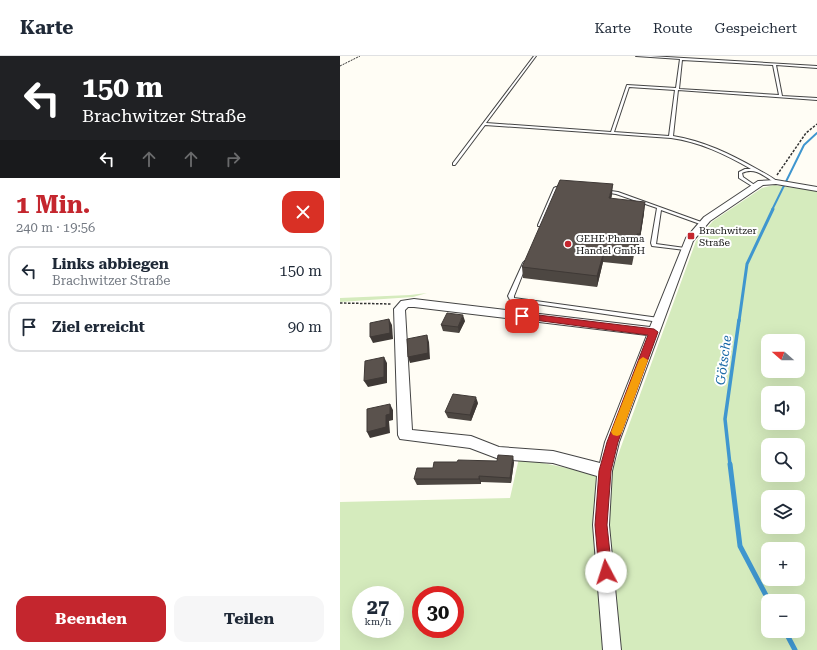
<!DOCTYPE html>
<html lang="de">
<meta charset="utf-8">
<style>
:root{--surface:#fff;--page:#f6f6f7;--text:#1f2937;--muted:#747a83;--line:#e0e1e3;--accent:#c4262e}
body{margin:0;font-family:"Roboto Serif",serif;background:var(--page);color:var(--text);height:100vh;display:flex;flex-direction:column;font-size:15px;white-space:nowrap}
*{box-sizing:border-box;margin:0}
p{font-size:13px;color:var(--muted)}
.icon{flex:none;width:22px;height:22px;fill:none;stroke:currentColor;stroke-width:2;stroke-linecap:round;stroke-linejoin:round}
.map{position:relative;flex:1;overflow:hidden}
.panel{display:flex;flex-direction:column;background:var(--surface);width:340px}
.panel>*{flex:none}
.top-card{background:#202124;color:#fff;overflow:hidden}
.needle{width:26px;rotate:290deg}
.controls{position:absolute;left:421px;top:278px;display:grid;gap:8px}
.controls a{display:grid;place-items:center;width:44px;height:44px;border-radius:8px;background:var(--surface);box-shadow:0 4px 16px #0002;font-size:20px}
.speed{position:absolute;left:12px;top:530px;display:flex;gap:8px;font-size:20px;font-weight:700;text-align:center}
.speed>*{display:grid;place-content:center;width:52px;height:52px;border-radius:50%;background:var(--surface);box-shadow:0 4px 16px #0002;line-height:1}
.speed small{font-size:10px;font-weight:400}
.speed .limit{border:6px solid #d22;background:#fff;color:#111}
.pin{position:absolute;display:grid;place-items:center;width:34px;height:34px;color:#fff;margin:-17px;border-radius:8px;box-shadow:0 2px 6px #0006}
.me{position:absolute;width:44px;margin:-22px;rotate:355deg;stroke-linejoin:round;filter:drop-shadow(0 0 3px #0008)}
.turn{display:flex;align-items:center;gap:14px;height:84px;padding:0 16px;font-size:18px}
.turn .icon{width:52px;height:52px;stroke-width:2.5}
.turn b{display:block;font-size:28px;line-height:34px}
.lanes{display:flex;align-items:center;height:38px;padding:0 16px;background:#0003;justify-content:center;gap:20px;direction:ltr}
.lanes .off{opacity:.35}
.round{display:grid;place-items:center;flex:none;width:42px;height:42px;border-radius:12px;background:var(--page)}
.summary{display:flex;align-items:center;justify-content:space-between;height:68px;padding:0 16px}
h1{font-size:24px;font-weight:700;line-height:30px;color:var(--accent)}
.primary-button{display:flex;gap:8px;margin-top:auto;padding:8px 16px}
.primary-button a{flex:1;height:46px;border-radius:12px;background:var(--accent);color:#fff;font-size:16px;font-weight:700;line-height:46px;text-align:center}
.primary-button a+a{background:var(--page);color:var(--text)}
ul{padding:0;list-style:none}
li{display:flex;align-items:center;gap:12px;height:50px;margin:0 8px 6px;padding:0 8px;border:2px solid var(--line);border-radius:12px}
li div{flex:1}
li b{display:block;font-size:15px}
li em{font-style:normal}
header{display:flex;align-items:center;gap:24px;box-sizing:border-box;height:56px;padding:0 20px;background:var(--surface);border-bottom:1px solid var(--line)}
header strong{font-size:19px}
nav{display:flex;gap:22px;margin-inline-start:auto;font-size:14px}
main{display:flex;flex:1;min-height:0}
.map>svg:first-child{display:block}
.green{fill:#d5ebbd;fill-rule:evenodd}
.lines{fill:none;stroke-linecap:round;stroke-linejoin:round}
.stream-far3{stroke:#3f96cf;stroke-width:2}
.stream-far2{stroke:#3f96cf;stroke-width:3}
.stream-far1{stroke:#3f96cf;stroke-width:3.5}
.stream{stroke:#3f96cf;stroke-width:5}
.service-casing{stroke:#444;stroke-width:2}
.minor-casing{stroke:#444;stroke-width:2}
.path-far1{stroke:#333;stroke-width:1;stroke-dasharray:2 1;stroke-linecap:butt}
.path{stroke:#333;stroke-width:1.5;stroke-dasharray:2.5 1.5;stroke-linecap:butt}
.service{fill:#fff;fill-rule:evenodd}
.minor{fill:#fff;fill-rule:evenodd}
.wall{fill:#4d4742}
.shaded-wall{fill:#3f3936}
.building{fill:#5a524d;stroke:#3f3936}
.route{fill:#c4262e;stroke:#7f191e}
.slow{fill:#f59e0b}
.poi-dot{fill:#c4262e;stroke:#fff;stroke-width:1.5}
.labels{text-anchor:middle;stroke-width:4;stroke-linejoin:round;paint-order:stroke}
.far-poi-label{font-size:10px;fill:#111;stroke:#fff;text-anchor:start}
.water-label{font-size:13px;font-style:italic;fill:#1768a6;stroke:#fff}
</style>
<header>
<strong>Karte</strong>
<nav><a>Karte</a><a>Route</a><a>Gespeichert</a></nav>
</header>
<main>
<section class="panel">
<div class="top-card">
<div class="turn"><svg class="icon" aria-label="left" viewBox="0 0 24 24"><path d="M17 20v-9H6M10 6l-5 5 5 5"/></svg><div><b>150 m</b>Brachwitzer Straße</div></div>
<div class="lanes"><svg class="icon" aria-label="left" viewBox="0 0 24 24"><path d="M17 20v-9H6M10 6l-5 5 5 5"/></svg><svg class="icon off" aria-label="ahead" viewBox="0 0 24 24"><path d="M12 20V5M6 11l6-6 6 6"/></svg><svg class="icon off" aria-label="ahead" viewBox="0 0 24 24"><path d="M12 20V5M6 11l6-6 6 6"/></svg><svg class="icon off" aria-label="right" viewBox="0 0 24 24"><path d="M7 20v-9h11M14 6l5 5-5 5"/></svg></div>
</div>
<div class="summary"><div><h1>1 Min.</h1><p>240 m · 19:56</p></div><a class="round" style="background:#d93025;color:#fff"><svg class="icon" aria-label="close" viewBox="0 0 24 24"><path d="M6 6l12 12M18 6L6 18"/></svg></a></div>
<ul>
<li><svg class="icon" aria-label="left" viewBox="0 0 24 24"><path d="M17 20v-9H6M10 6l-5 5 5 5"/></svg><div><b>Links abbiegen</b><p>Brachwitzer Straße</p></div><em>150 m</em></li>
<li><svg class="icon" aria-label="arrive" viewBox="0 0 24 24"><path d="M6 21V4h12l-3 4 3 4H6"/></svg><div><b>Ziel erreicht</b></div><em>90 m</em></li>
</ul>
<div class="primary-button"><a>Beenden</a><a>Teilen</a></div>
</section>
<div class="map">
<svg width="477" height="594" viewBox="0 0 477 594">
<rect width="100%" height="100%" fill="#fffdf5"/>
<g class="green">
<path d="M434,129L477,135V594H0V446L170,442L179,402L270,421L356,185L373,165L422,132ZM428,285H458V315H428ZM428,337H458V367H428ZM428,389H458V419H428ZM428,441H458V471H428ZM428,493H458V523H428ZM21,539H55V573H21ZM81,539H115V573H81ZM428,545H458V575H428Z"/>
<path d="M87,237L73,241L0,246V242L70,239Z"/>
</g>
<g class="lines">
<path class="stream-far3" d="M432,154L464,89L477,77"/>
<path class="stream-far2" d="M399,265L407,208L433,153"/>
<path class="stream-far1" d="M390,409L385,363L399,264"/>
<g class="stream">
<path d="M390,408L400,490L429,545"/>
<path d="M445,575L455,594"/>
</g>
<defs>
<g id="service">
<path d="M194,0H196L146,67L271,76L287,29L336,32L340,3L296,0H310L477,10V12L436,9L442,40L477,42V44L338,34L333,80C364,85 390,98 417,113C424,117 432,121 438,126L435,127C424,120 415,111 402,117L403,121L416,130V132H415L399,122V116L405,113H411C385,98 360,86 331,82L145,69L115,109H113V107ZM342,4L433,9L439,39L339,33ZM289,31L335,34L329,80L274,76Z"/>
<path d="M224,130L226,131L225,132L218,133L202,169L200,170H198V169L214,132L216,131Z"/>
<path d="M264,134L278,136L364,167V168H360L321,154L316,188L345,192L347,193L345,194L312,190L311,187L317,152L276,138L264,136Z"/>
<path d="M185,205L187,207L174,240V242L319,262L322,264L319,266L170,244L168,240L183,207Z"/>
</g>
<path id="minor" d="M436,124L477,131V135L436,128L423,129L370,165L353,185L279,386L272,415L269,469L281,594H263L253,469L257,420L213,407L159,403L130,392L60,383L58,379L54,253L61,245L74,243L310,271L346,182L364,161L418,125ZM68,251H74L307,279L265,386L260,407L213,395L159,391L131,380L72,374L65,254Z"/>
</defs>
<use href="#service" class="service-casing"/>
<use href="#minor" class="minor-casing"/>
<path class="path-far1" d="M0,10L20,0"/>
<g class="path">
<path d="M437,119L466,77L477,68"/>
<path d="M0,247L52,248"/>
</g>
<use href="#service" class="service"/>
<use href="#minor" class="minor"/>
</g>
<g class="wall">
<path d="M272,139L271,143L304,157L299,189H296L292,209L263,206L257,231L183,222L182,211Z"/>
<path d="M125,265L119,277L103,275L101,269Z"/>
<path d="M138,347L131,365L108,362L105,356Z"/>
<path d="M117,406H174L171,427L141,426V428L77,429L74,423L93,412Z"/>
</g>
<g class="shaded-wall">
<path d="M273,128L272,139L268,153L269,142Z"/>
<path d="M305,146L304,157L299,189L300,178Z"/>
<path d="M264,195L263,206L257,231V220Z"/>
<path d="M123,259L125,265L119,277L118,271Z"/>
<path d="M49,263L52,269L53,283L33,287L30,281Z"/>
<path d="M87,279L89,286L90,303L70,307L68,301Z"/>
<path d="M44,301L47,307V327L28,331L24,325Z"/>
<path d="M136,341L138,347L131,365L130,359Z"/>
<path d="M50,348L53,354V364L49,365L50,377L30,382L27,376L46,359Z"/>
<path d="M173,400L174,406L171,427L170,422Z"/>
<path d="M139,420L141,426V428L139,423Z"/>
</g>
<g class="building">
<path d="M220,124L273,128L269,142L305,146L300,178H297L294,198L264,195L257,220L182,211Z"/>
<path d="M107,257L123,259L118,271L101,269Z"/>
<path d="M49,263L50,277L30,281V267Z"/>
<path d="M87,279L88,297L68,301L67,283Z"/>
<path d="M44,301V321L24,325L25,305Z"/>
<path d="M113,338L136,341L130,359L105,356Z"/>
<path d="M50,348V358L46,359V371L27,376V353Z"/>
<path d="M158,399L173,400L170,422L139,420V423H74L77,412H93L94,406H117L118,404L157,405Z"/>
</g>
<path class="route" d="M182,257L314,273L318,276L278,386L271,415L267,469L272,516L270,520L266,522L261,520L259,516L255,469L259,415L267,386L308,279L179,262L178,260L179,258Z"/>
<path class="slow" d="M303,301L308,304L282,376L280,379L277,380L273,379L271,376L299,304Z"/>
<g class="poi-dot">
<rect x="347" y="176" width="8" height="8" rx="2"/>
<circle cx="228" cy="188" r="4"/>
</g>
<g class="labels">
<g class="far-poi-label">
<text x="359" y="178">Brachwitzer<tspan x="359" dy="12">Straße</tspan></text>
<text x="236" y="186">GEHE Pharma<tspan x="236" dy="12">Handel GmbH</tspan></text>
</g>
<g class="water-label">
<text transform="translate(383 304) rotate(-82)" y="5">Götsche</text>
</g>
</g>
</svg>
<div class="controls">
<a><svg class="needle" viewBox="-14 -14 28 28"><path d="M0-13l5 13h-10z" fill="#e53935"/><path d="M0 13l5-13h-10z" fill="#747a83"/></svg></a>
<a><svg class="icon" aria-label="sound" viewBox="0 0 24 24"><path d="M4 9h4l5-4v14l-5-4H4zM17 9q2 3 0 6"/></svg></a>
<a><svg class="icon" aria-label="search" viewBox="0 0 24 24"><circle cx="10" cy="10" r="6"/><path d="M15 15l6 6"/></svg></a>
<a><svg class="icon" aria-label="layers" viewBox="0 0 24 24"><path d="M12 4l9 5-9 5-9-5zM3 14l9 5 9-5"/></svg></a>
<a>+</a>
<a>−</a>
</div>
<div class="speed"><div>27<small>km/h</small></div><div class="limit">30</div></div>
<div class="pin" style="left:182px;top:260px;background:#d93025"><svg class="icon" aria-label="arrive" viewBox="0 0 24 24"><path d="M6 21V4h12l-3 4 3 4H6"/></svg></div>
<svg class="me" style="left:266px;top:516px" viewBox="-20 -20 40 40"><circle r="19" fill="#fff"/><path d="M0-13L10 11 0 6-10 11z" fill="#c4262e"/></svg>
</div>
</main>
